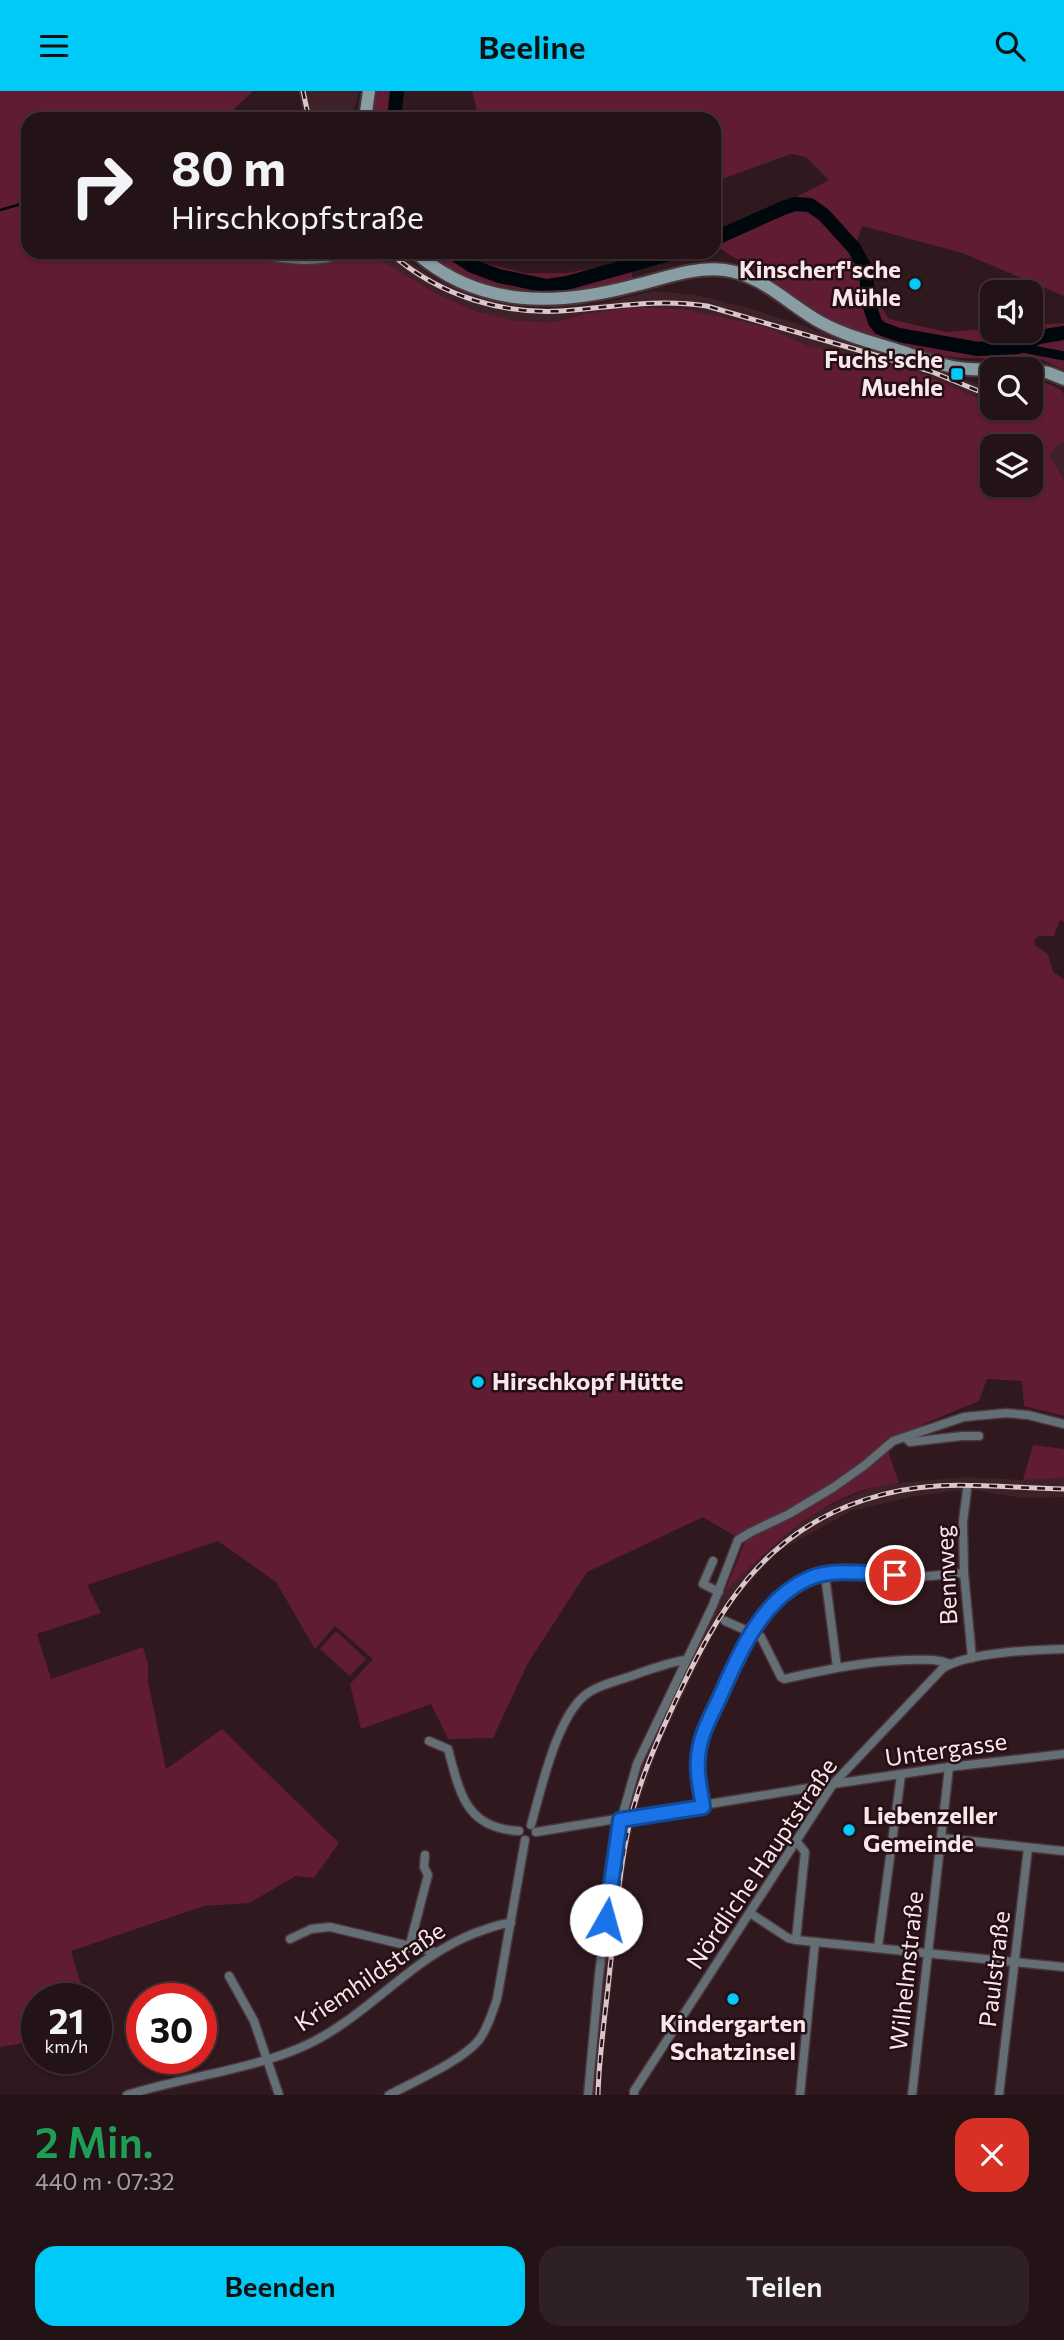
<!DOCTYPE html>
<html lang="de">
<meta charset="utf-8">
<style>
:root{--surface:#231216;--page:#2f2023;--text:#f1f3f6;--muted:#a39ea1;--line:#403235;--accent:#00cbf8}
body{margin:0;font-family:Commissioner,sans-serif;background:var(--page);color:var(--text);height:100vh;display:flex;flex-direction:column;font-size:26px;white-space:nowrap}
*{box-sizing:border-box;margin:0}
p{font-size:23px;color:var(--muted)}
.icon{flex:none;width:38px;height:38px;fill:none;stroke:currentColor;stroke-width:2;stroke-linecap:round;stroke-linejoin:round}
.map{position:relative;height:2004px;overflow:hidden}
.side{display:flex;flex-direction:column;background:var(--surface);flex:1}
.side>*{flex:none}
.top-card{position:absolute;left:21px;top:21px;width:700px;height:147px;border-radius:21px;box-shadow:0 2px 5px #0004,0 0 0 2px var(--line);background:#231216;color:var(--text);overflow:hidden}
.tools{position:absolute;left:980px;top:189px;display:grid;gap:14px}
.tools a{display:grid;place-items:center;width:63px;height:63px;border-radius:14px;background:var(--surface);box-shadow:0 2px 5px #0004,0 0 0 2px var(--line);font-size:35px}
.speed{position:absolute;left:21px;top:1892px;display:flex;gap:14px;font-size:35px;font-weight:700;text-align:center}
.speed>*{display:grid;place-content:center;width:91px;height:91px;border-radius:50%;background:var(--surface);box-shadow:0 2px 5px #0004,0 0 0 2px var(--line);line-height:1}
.speed small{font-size:18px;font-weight:400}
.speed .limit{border:10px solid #d22;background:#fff;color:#111}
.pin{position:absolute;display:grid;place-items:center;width:60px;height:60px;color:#fff;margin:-30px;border:4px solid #fff;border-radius:50%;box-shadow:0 2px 7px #0007}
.me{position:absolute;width:77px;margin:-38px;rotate:7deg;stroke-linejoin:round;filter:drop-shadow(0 0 5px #0008)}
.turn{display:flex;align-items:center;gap:24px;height:147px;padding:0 35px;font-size:32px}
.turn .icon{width:91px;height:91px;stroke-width:2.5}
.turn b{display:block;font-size:49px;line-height:60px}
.round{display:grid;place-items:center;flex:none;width:74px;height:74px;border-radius:21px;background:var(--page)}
.head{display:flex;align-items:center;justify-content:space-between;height:119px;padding:0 35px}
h1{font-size:42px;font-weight:600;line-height:52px;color:#1e9e55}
.action{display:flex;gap:14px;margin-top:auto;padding:14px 35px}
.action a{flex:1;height:80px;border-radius:21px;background:var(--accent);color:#111;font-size:28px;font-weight:600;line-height:80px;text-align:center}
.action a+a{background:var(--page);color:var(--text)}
header{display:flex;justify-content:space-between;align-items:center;height:91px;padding:0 35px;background:var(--accent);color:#111;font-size:32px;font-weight:600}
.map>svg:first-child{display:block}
.built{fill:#3f2229}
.green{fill:#601c32;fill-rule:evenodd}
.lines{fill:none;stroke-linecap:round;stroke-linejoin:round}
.stream{stroke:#00080d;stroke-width:2.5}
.canal{stroke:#00080d;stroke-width:9}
.river{stroke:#00080d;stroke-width:14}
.street-casing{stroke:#4b353b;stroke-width:11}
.secondary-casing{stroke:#4b353b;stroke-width:16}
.street{stroke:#636f74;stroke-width:8}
.secondary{stroke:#899da5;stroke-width:12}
.rail-casing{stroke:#d9c7ca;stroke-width:5}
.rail{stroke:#250f14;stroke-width:2.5;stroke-dasharray:8;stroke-linecap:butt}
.route-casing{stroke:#114b97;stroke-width:18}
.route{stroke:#1a73e8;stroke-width:12}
.poi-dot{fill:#00cbf8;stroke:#250f14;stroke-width:2.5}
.labels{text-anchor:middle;stroke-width:5;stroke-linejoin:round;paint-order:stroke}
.poi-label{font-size:24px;font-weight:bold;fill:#f8e7ea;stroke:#250f14;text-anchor:end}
.street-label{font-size:24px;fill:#f8e7ea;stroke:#250f14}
</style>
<header><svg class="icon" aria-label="menu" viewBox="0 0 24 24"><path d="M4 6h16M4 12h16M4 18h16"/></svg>Beeline<svg class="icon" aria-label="search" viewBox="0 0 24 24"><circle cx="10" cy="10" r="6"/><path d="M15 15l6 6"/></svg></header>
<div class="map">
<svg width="1064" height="2004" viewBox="0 0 1064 2004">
<rect width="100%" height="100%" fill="#2f181e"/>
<g class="built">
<path d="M298,0H359L351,28H304Z"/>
<path d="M372,161H396L437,189L474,205L519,216L548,217L605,212L653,200L697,204L748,217L802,234L854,254L965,288L991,299L986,311L927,284L859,266L808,255L766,236L684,218L629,216L585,223L553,231L516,230L475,220L439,204L377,167Z"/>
<path d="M1063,349L1064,351V389L1049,362Z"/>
<path d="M964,1386L1022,1389L1064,1387V1406L1023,1407L973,1399H960L910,1406L851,1420L777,1461L735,1508L718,1533L661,1649L638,1715L627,1761L602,1978L601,2004H591L616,1760L640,1674L724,1502L763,1462L816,1420L879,1394Z"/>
</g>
<g class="green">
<path d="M0,0H253L224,28H28V161H372L377,167L439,204L475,220L516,230L554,231L585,223L629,216L684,218L766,236L808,255L859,266L927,284L986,311L992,294V317H1031L1032,286L1060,298L1064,303V351L1062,350L1049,363L1064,389V831L1060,829L1054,845H1039L1034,849L1036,855L1048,863L1053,881L1064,888V1325L1024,1315L1022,1290L987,1288L979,1310L926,1332L887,1357L899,1392C826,1399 772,1453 724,1502L745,1451L703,1426L587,1481L528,1572L493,1647L448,1648L431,1613L361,1638L350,1593L373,1568L335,1535L315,1558L276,1491L218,1450L87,1494L101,1522L37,1543L51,1588L143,1556L148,1573V1590L166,1678L222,1638L339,1752L314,1787L296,1785L249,1812L204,1815L71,1860L85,1907L37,1908V1950L0,1956ZM992,355H1031V394H992Z"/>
<path d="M375,0H398L394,28H371Z"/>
<path d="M472,0H1064V205L962,162L862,135C843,189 863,187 889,228L947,241L992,237V240H1031V234L1064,232V279L1040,268L962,267L934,264L844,236L815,221L783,197L714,154V149L829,89L806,66L791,63L714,91V28H479Z"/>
<path d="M425,161H457L471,169L526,182H566L632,171V190L585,200L558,202L517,198L480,192L462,185Z"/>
<path d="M1033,1354L1064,1358V1387L1023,1389Z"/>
<path d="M336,1540L366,1568L350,1585L320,1558Z"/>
</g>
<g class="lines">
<g class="stream">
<path d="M223,26L228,28"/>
<path d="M0,119L28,111"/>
</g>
<path class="canal" d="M1018,256L1064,265"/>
<g class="river">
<path d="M394,28L397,0"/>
<path d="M714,148L783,117L795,113L810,114L824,124L854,157L865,177L870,216L875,231L880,237L899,244L978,258L1018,256L1039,246L1064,242"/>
<path d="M451,161L472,175L499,185L547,195L567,192L677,161"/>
</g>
<defs>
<g id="street">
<path d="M243,161C277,166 315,176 347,161"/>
<path d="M906,1347L910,1351L962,1345H979"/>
<path d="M967,1399L963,1431L964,1482L972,1567"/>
<path d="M713,1470L703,1493L719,1501"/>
<path d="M825,1484L837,1576"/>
<path d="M725,1530L761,1546L781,1586L784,1588C825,1579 865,1570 907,1569C922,1569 936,1567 950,1573"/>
<path d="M429,1650L448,1658C460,1702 465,1737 519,1740"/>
<path d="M703,1716C701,1700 696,1684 698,1668C699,1646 710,1627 719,1608C738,1568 767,1498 815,1486C848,1477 882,1486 916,1486C932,1485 948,1483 964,1482"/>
<path d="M531,1734C541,1699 556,1629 584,1605C597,1594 618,1590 634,1584C651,1578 667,1572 685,1569"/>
<path d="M536,1741L833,1693L949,1676L1064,1663"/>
<path d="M941,1747L1064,1760"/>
<path d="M796,1750L805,1761L796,1849"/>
<path d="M750,1822L788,1847L796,1849L1064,1876"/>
<path d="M290,1848L311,1838L330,1836L435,1861"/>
<path d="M878,1856L901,1684"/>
<path d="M409,1857L428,1784L424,1776L425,1764"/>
<path d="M229,1885L254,1930L279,2004"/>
<path d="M127,2004C184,1986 249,1979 302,1956C366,1928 410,1867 475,1842C487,1838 498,1833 511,1832"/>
<path d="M389,2004C413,1991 462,1970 479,1949C488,1937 492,1922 497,1908L525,1749"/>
<path d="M588,2004L599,1884L616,1747L637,1673L713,1514L738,1449L751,1441L789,1423L834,1396L865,1374L893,1350L964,1326L1006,1322L1028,1324L1064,1333"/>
<path d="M634,2004V2000L833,1693L943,1577C969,1561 1033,1559 1064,1558"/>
<path d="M800,2004L815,1851"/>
<path d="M912,2004L949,1676"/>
<path d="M999,2004L1028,1757"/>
</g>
<g id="secondary">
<path d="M365,28L369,0"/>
<path d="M415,161C480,218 558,215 636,194C665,187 695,175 725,179C763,184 790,215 822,232C848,246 876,252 903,261C921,267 940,274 959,277C982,280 1005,278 1028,278"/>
<path d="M1031,278L1049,282L1064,288"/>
</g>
</defs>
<use href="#street" class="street-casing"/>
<use href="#secondary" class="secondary-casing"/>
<use href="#street" class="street"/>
<use href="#secondary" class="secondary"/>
<defs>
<g id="rail">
<path d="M303,0L309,28"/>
<path d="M389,161C440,206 507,226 574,219C619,215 661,208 707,215L930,280L981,301"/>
<path d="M598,2004C599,1962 606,1919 610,1877C616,1828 619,1778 630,1730C640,1688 657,1650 675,1611C718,1519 762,1443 864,1409C935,1385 992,1397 1064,1398"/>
</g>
</defs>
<use href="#rail" class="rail-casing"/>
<use href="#rail" class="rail"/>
</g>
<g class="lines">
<defs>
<path id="route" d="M606,1829L620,1729L703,1716C701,1700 696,1684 698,1668C699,1646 710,1627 719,1608C739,1563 761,1508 810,1487C835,1477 868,1483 895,1484"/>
</defs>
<use href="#route" class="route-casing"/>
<use href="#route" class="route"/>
</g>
<g class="poi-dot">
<circle cx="915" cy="193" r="7"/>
<rect x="950" y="276" width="14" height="14" rx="3.5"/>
<circle cx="478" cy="1291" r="7"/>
<circle cx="849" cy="1739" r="7"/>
<circle cx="733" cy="1908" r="7"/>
</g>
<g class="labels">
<g class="poi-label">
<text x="901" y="187">Kinscherf'sche<tspan x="901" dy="28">Mühle</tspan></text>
<text x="943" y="277">Fuchs'sche<tspan x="943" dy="28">Muehle</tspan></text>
<text x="492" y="1299" text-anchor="start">Hirschkopf Hütte</text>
<text x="863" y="1733" text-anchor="start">Liebenzeller<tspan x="863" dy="28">Gemeinde</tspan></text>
<text x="733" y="1941" text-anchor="middle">Kindergarten<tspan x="733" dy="28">Schatzinsel</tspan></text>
</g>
<g class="street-label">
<text transform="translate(947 1484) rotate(-93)" y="8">Bennweg</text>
<text transform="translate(946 1659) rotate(-8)" y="8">Untergasse</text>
<text transform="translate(762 1773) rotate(-56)" y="8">Nördliche Hauptstraße</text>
<text transform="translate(995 1878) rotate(-83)" y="8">Paulstraße</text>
<text transform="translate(907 1880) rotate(-84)" y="8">Wilhelmstraße</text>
<text transform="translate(370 1886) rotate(-34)" y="8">Kriemhildstraße</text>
</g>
</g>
</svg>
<div class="tools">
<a><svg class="icon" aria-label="sound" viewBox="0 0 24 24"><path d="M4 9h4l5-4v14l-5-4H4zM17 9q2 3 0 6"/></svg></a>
<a><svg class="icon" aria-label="search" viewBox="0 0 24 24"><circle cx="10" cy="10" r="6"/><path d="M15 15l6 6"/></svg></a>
<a><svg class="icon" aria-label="layers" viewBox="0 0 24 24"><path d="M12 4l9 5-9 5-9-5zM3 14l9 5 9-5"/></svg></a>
</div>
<div class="speed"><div>21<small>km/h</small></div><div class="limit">30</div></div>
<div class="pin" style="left:895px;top:1484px;background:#d93025"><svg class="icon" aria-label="arrive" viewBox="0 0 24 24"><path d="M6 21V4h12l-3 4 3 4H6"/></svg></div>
<svg class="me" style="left:606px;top:1829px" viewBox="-20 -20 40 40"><circle r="19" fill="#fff"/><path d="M0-13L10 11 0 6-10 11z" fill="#1a73e8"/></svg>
<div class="top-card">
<div class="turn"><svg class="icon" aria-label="right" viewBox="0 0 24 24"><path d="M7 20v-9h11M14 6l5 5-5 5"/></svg><div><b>80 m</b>Hirschkopfstraße</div></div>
</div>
</div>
<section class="side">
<div class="head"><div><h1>2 Min.</h1><p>440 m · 07:32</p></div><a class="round" style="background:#d93025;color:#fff"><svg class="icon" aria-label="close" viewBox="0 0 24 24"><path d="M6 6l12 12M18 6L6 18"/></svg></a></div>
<div class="action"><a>Beenden</a><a>Teilen</a></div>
</section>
